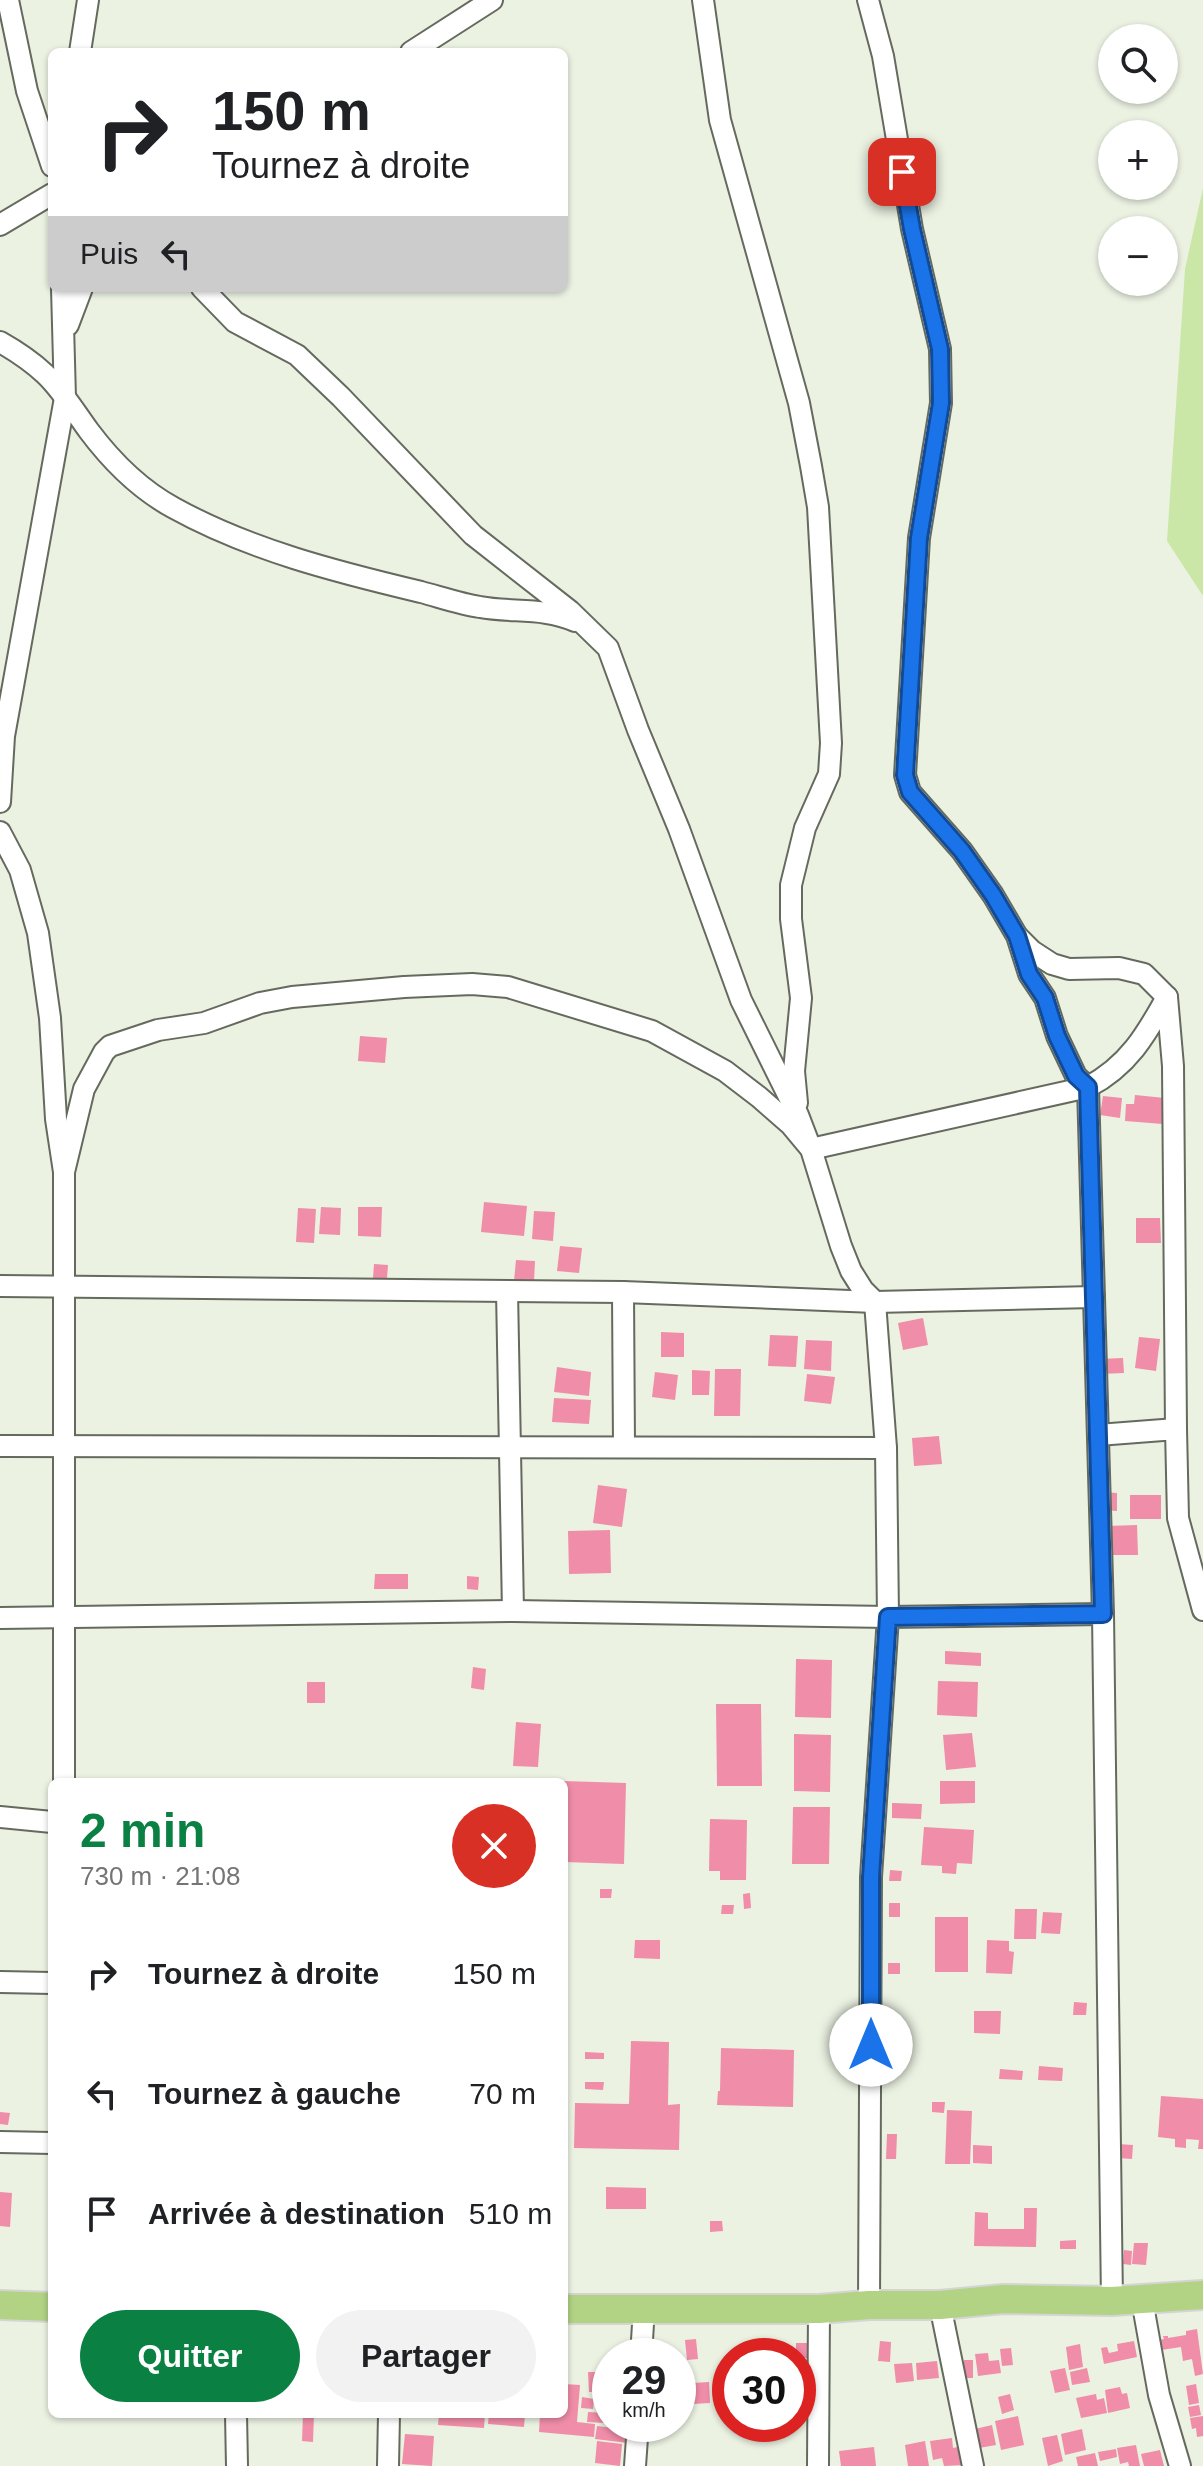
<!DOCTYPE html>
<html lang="fr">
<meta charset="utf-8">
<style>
:root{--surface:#fff;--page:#f2f2f2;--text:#202124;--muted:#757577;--accent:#0b8043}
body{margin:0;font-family:Arial,sans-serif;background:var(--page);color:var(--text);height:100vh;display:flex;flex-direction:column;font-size:30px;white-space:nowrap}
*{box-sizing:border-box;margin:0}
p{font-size:26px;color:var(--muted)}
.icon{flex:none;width:44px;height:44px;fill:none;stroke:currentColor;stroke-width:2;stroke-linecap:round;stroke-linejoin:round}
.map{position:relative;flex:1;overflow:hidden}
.drawer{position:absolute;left:48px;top:1778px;width:520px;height:640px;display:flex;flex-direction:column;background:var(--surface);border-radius:12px;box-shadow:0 2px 6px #0004}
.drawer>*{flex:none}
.guide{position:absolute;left:48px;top:48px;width:520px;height:244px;border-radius:12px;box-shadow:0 2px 6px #0004;background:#fff;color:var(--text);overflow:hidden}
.buttons{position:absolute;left:1098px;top:24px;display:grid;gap:16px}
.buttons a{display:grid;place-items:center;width:80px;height:80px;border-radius:50%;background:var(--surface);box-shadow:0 2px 6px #0004;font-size:40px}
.speed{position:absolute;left:592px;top:2338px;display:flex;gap:16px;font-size:40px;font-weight:700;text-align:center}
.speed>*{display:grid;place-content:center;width:104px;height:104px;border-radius:50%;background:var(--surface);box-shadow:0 2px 6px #0004;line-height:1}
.speed small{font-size:20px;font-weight:400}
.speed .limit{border:12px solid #d22;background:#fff;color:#111}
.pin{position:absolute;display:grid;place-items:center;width:68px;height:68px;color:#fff;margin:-34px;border-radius:16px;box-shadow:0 4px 12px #0006}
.me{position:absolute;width:88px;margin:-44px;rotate:0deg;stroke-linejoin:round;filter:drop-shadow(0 0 6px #0008)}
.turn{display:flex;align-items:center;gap:28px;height:168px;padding:0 32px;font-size:36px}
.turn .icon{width:104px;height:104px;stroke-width:2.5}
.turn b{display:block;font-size:56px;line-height:68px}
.then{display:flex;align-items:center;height:76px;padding:0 32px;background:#0003;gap:16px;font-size:30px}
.round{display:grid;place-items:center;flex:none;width:84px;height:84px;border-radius:42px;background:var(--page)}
.headline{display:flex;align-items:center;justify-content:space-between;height:136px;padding:0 32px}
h1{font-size:48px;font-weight:800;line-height:60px;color:var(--accent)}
.action{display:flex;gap:16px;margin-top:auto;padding:16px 32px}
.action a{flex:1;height:92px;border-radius:48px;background:var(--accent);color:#fff;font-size:32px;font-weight:800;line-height:92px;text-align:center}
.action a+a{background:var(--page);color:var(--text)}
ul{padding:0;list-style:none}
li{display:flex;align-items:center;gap:24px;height:120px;padding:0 32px}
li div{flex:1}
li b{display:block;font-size:30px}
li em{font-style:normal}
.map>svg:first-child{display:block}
.green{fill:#cbe7a7}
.building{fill:#f08da8}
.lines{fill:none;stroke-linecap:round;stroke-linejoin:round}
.minor-casing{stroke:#646a5d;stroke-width:24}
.highway-casing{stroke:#d4d4d3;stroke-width:32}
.minor{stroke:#fff;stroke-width:20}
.highway{stroke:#b1d383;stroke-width:28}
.route-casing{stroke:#114b97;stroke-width:20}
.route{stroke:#1a73e8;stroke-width:14}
</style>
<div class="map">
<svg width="1203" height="2466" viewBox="0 0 1203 2466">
<rect width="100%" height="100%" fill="#ebf2e2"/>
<path class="green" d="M1203,188V596L1167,541L1185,269Z"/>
<g class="building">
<path d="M360,1036L387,1038L385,1063L358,1061Z"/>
<path d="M1135,1095L1165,1098L1163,1124L1125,1121L1126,1104H1134Z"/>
<path d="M1103,1096L1122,1098L1120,1118L1100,1115Z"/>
<path d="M484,1202L527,1206L524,1236L481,1232Z"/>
<path d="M321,1207L341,1208L340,1235L319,1234Z"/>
<path d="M358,1207H382L381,1237L358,1236Z"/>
<path d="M298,1208L316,1209L314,1243L296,1242Z"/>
<path d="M534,1211L555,1212L553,1241L532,1239Z"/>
<path d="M1136,1218H1160L1161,1243H1136Z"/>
<path d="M560,1246L582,1248L579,1273L557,1271Z"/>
<path d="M516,1260L535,1261L534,1282L514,1281Z"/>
<path d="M374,1264L388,1265L387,1278H373Z"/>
<path d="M923,1318L928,1345L903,1350L898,1323Z"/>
<path d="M661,1332L684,1333V1357H661Z"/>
<path d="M770,1335L798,1336L796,1367L768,1366Z"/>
<path d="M1139,1337L1160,1339L1156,1371L1135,1368Z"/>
<path d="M806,1340L832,1341L831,1371L804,1369Z"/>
<path d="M1123,1358L1124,1373L1100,1374L1099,1359Z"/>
<path d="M557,1367L591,1372L589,1396L554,1392Z"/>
<path d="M715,1369H741L740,1416H714Z"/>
<path d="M692,1370L710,1371L709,1395H692Z"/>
<path d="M655,1372L678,1375L675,1400L652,1397Z"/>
<path d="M807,1374L835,1377L831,1404L804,1401Z"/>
<path d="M554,1398L591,1400L589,1424L552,1422Z"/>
<path d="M939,1436L942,1464L914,1466L912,1438Z"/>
<path d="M598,1485L627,1489L622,1527L593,1523Z"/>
<path d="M1104,1492L1117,1493V1511L1103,1510Z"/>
<rect x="1130" y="1495" width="31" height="24"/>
<path d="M1137,1525L1138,1555H1108L1107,1526Z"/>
<path d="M610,1530L611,1573L569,1574L568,1531Z"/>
<path d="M375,1574H408V1589H374Z"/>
<path d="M467,1576L479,1577L478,1590L467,1589Z"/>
<path d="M945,1651L981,1653V1666L945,1664Z"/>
<path d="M796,1659L832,1660L831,1718L795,1717Z"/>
<path d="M473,1667L486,1669L484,1690L471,1688Z"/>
<path d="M938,1681L978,1682L977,1717L937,1715Z"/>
<rect x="307" y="1682" width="18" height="21"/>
<path d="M716,1704H761L762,1786H717Z"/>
<path d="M516,1722L541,1724L538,1767L513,1766Z"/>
<path d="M972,1733L976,1767L946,1770L943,1735Z"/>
<path d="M794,1734L831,1735L830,1792L794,1791Z"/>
<path d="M564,1781L626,1783L624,1864L564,1862Z"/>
<path d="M940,1781H975V1803L940,1804Z"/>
<path d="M892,1803L922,1804L921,1819L892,1818Z"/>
<path d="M793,1807H830L829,1864H792Z"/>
<path d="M710,1819L747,1820L746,1880H720V1871H709Z"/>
<path d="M924,1827L974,1830L972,1864L957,1863L956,1874L942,1873V1866L921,1865Z"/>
<path d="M890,1870L902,1871L901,1881H889Z"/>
<path d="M600,1889H612L611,1898H600Z"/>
<path d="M750,1893L751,1908L744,1909L743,1894Z"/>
<rect x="889" y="1903" width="11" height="14"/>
<path d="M722,1905H734L733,1914H721Z"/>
<path d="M1015,1909H1037L1036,1939H1014Z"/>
<path d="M1043,1912L1062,1913L1060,1934L1041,1933Z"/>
<rect x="935" y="1917" width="33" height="55"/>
<path d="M635,1940H660V1959L634,1958Z"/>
<path d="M987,1940L1009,1941V1951L1014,1952L1012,1974L986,1973Z"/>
<rect x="888" y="1963" width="12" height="11"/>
<path d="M1074,2002L1087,2003L1086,2015H1073Z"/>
<path d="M974,2011H1001L1000,2034L974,2033Z"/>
<path d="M631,2041L669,2042L668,2105L680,2104L679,2150L574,2148L575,2103L629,2104Z"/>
<path d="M721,2048L794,2050L793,2107L717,2105L718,2091H720Z"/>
<path d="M585,2052L604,2053V2059H585Z"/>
<path d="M1039,2066L1063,2068L1062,2081L1038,2080Z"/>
<path d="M1000,2069L1023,2071L1022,2080L999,2079Z"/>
<path d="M585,2082H604L603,2090L585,2089Z"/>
<path d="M1161,2096L1203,2099V2149H1198L1199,2140L1186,2139V2148L1175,2147V2139L1158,2137Z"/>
<path d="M932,2102H945L944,2113L932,2112Z"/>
<path d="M947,2110L972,2111L970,2164H945Z"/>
<path d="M0,2112L10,2113L8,2125L0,2124Z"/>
<path d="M887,2134H897L896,2159H886Z"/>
<path d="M1118,2144L1133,2145L1132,2159L1118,2158Z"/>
<path d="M973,2145L992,2146V2164L973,2163Z"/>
<path d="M606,2187L646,2188V2209H606Z"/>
<path d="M0,2192L12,2193L10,2227L0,2226Z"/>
<path d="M1024,2208H1037L1036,2247L974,2246L975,2212L988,2213V2229H1024Z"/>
<path d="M710,2221H722L723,2231L710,2232Z"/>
<path d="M1076,2240V2249H1060V2241Z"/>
<path d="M1134,2243H1148L1146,2265L1132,2264Z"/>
<path d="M1124,2250L1132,2251L1131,2265L1123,2264Z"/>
<path d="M1197,2329L1203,2374L1195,2376L1192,2359L1183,2361L1181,2347L1161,2350L1159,2340L1164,2339L1163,2336H1168V2338L1186,2335V2331Z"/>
<path d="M696,2339L698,2359L687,2360L685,2340Z"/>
<path d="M880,2341L891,2342L890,2362L878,2361Z"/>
<path d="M1134,2341L1137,2357L1104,2364L1101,2348L1107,2347L1109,2353L1118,2351L1117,2344Z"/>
<path d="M796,2343H807V2358H798L796,2356Z"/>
<path d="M1080,2344L1083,2367L1069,2370L1066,2347Z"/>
<path d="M1011,2348L1013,2365L1002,2366L1000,2349Z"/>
<path d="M988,2353L989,2361L999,2360L1001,2373L978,2376L975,2354Z"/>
<rect x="964" y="2360" width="9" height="18"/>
<path d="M937,2361L939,2378L917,2380L916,2363Z"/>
<path d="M912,2363L914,2381L896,2383L894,2364Z"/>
<path d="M1065,2368L1070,2390L1055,2393L1050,2371Z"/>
<path d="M1087,2368L1090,2382L1072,2385L1070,2372Z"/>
<path d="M588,2372H610V2392H589Z"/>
<path d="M811,2373L812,2391L798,2392V2374Z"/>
<path d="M709,2382L710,2403L693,2404L692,2383Z"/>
<path d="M564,2384L580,2385L577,2422L595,2424L594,2437L539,2432L540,2414H564Z"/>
<path d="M1196,2384L1199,2403L1189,2405L1186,2386Z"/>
<path d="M1120,2387L1122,2394L1127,2393L1130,2408L1108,2413L1105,2390Z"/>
<path d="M610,2393V2410H596L595,2394Z"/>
<path d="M1010,2394L1014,2410L1002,2414L998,2397Z"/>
<path d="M1096,2394L1097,2400L1104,2398L1107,2413L1081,2418L1076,2398Z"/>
<path d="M582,2397L594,2399L593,2409L581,2408Z"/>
<path d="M1199,2405L1201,2415L1190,2417L1188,2407Z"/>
<path d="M588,2412L606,2413L605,2423L587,2422Z"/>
<path d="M303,2414H314L313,2442L302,2441Z"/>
<path d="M439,2414H485L484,2428L438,2425Z"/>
<path d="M489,2414H525L524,2427L488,2424Z"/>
<path d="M1018,2416L1024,2445L1001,2450L995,2421Z"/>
<path d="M1203,2416V2436L1197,2437L1196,2428L1192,2429L1190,2418Z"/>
<path d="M992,2425L996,2445L979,2448L975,2429Z"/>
<path d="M597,2426L629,2430L628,2443L595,2439Z"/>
<path d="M1082,2429L1086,2450L1065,2455L1061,2434Z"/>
<path d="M405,2434L434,2436L432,2466L402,2464Z"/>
<path d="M1057,2435L1063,2461L1048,2466L1042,2438Z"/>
<path d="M952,2438L953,2448L962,2446L965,2465L944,2466L942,2458L933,2460L930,2441Z"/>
<path d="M597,2441L622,2444L620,2466L595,2463Z"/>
<path d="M925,2441L929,2466H908L905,2445Z"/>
<path d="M1136,2445L1140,2466H1129L1128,2462L1120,2464L1117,2448Z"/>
<path d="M874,2447L876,2466H841L839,2451Z"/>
<path d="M1116,2449L1117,2457L1100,2461L1098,2452Z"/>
<path d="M1160,2450L1164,2466H1144L1141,2454Z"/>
<path d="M1095,2453L1098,2466H1078L1076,2457Z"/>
</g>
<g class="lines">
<defs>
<g id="minor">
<path d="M8,0L27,91L52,166"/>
<path d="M703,0L720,120L799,403L811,466L818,507L831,743L829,774L805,828L791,885V919L801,998L794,1071L797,1103"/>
<path d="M868,0L883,56L912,229L940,349L941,403L919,538L905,775L910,792L962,851L993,895L1017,936L1029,974L1045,998L1057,1036L1076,1076L1088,1087L1103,1614L1112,2301"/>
<path d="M80,52L88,0"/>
<path d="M411,52L492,0"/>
<path d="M0,225L52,194"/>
<path d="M202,288L235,322L297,355L341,397L473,535L570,611L608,648L638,730L679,829L741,1000L798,1115L811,1149L1088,1087C1128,1066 1146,1035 1167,997"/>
<path d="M68,325L82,288"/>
<path d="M0,342C16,351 31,361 45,374C62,390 75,412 89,431C113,463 139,489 174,508C250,550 337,572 421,592C440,597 460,604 480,607C512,613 544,607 575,621"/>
<path d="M0,802L4,736L65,398L62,288"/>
<path d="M0,832L20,870L38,933L50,1018L56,1119L64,1172V1782"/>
<path d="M1019,938L1032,951L1052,964L1069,969L1119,968L1144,974L1167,997L1173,1066L1176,1429"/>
<path d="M64,1172L84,1089L104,1052L110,1046L158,1030L204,1023L260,1003L292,997L404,987L472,984L508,987L652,1031L725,1071L759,1097L791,1125L811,1149L841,1246L851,1271L863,1290L875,1302L886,1448L888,1617L871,1877L869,2305"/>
<path d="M0,1286L623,1292L875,1302L1094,1297"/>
<path d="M507,1291L513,1611"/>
<path d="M623,1292L624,1447"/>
<path d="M1098,1435L1176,1429L1178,1518L1203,1610"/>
<path d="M0,1446L886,1448"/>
<path d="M0,1618L513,1611L888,1617L1103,1614"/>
<path d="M0,1817L52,1822"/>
<path d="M0,1982L52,1983"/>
<path d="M0,2142L52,2143"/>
<path d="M1142,2300L1159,2395L1180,2466"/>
<path d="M940,2305L973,2466"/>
<path d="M641,2356L644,2308"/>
<path d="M236,2414L237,2466"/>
<path d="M388,2466L389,2414"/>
<path d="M635,2466L638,2424"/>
<path d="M818,2466L819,2309"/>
</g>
<g id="highway">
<path d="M0,2305L52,2307"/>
<path d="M564,2309H819L869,2305H940L1003,2299L1112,2301L1203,2295"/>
</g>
</defs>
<use href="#minor" class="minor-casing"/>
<use href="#highway" class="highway-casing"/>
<use href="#minor" class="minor"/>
<use href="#highway" class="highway"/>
</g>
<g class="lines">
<defs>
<path id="route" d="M871,2045V1877L888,1617L1103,1614L1088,1087L1076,1076L1057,1036L1045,998L1029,974L1017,936L993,895L962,851L910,792L905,775L919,538L941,403L940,349L912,229L902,172"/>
</defs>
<use href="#route" class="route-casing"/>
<use href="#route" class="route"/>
</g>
</svg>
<div class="buttons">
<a><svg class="icon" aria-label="search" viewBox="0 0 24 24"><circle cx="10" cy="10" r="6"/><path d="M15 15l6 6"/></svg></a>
<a>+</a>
<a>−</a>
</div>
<div class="speed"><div>29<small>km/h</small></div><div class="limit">30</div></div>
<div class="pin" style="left:902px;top:172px;background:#d93025"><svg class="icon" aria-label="arrive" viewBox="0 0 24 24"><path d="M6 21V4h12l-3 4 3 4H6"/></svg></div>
<svg class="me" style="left:871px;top:2045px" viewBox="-20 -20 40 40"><circle r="19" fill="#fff"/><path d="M0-13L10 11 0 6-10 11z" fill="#1a73e8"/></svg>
<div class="guide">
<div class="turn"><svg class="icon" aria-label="right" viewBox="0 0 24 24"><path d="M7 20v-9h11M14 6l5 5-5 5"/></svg><div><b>150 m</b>Tournez à droite</div></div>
<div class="then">Puis<svg class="icon" aria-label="left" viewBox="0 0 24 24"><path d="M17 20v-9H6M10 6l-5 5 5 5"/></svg></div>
</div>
<section class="drawer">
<div class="headline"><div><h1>2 min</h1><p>730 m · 21:08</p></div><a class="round" style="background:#d93025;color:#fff"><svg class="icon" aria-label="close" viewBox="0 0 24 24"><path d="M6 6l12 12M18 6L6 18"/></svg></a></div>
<ul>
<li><svg class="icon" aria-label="right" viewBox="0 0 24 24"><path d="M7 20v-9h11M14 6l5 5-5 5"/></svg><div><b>Tournez à droite</b></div><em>150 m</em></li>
<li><svg class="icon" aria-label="left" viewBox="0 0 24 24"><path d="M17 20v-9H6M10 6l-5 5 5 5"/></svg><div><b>Tournez à gauche</b></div><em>70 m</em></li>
<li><svg class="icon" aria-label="arrive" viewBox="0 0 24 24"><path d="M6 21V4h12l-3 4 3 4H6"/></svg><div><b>Arrivée à destination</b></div><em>510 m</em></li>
</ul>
<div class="action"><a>Quitter</a><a>Partager</a></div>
</section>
</div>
